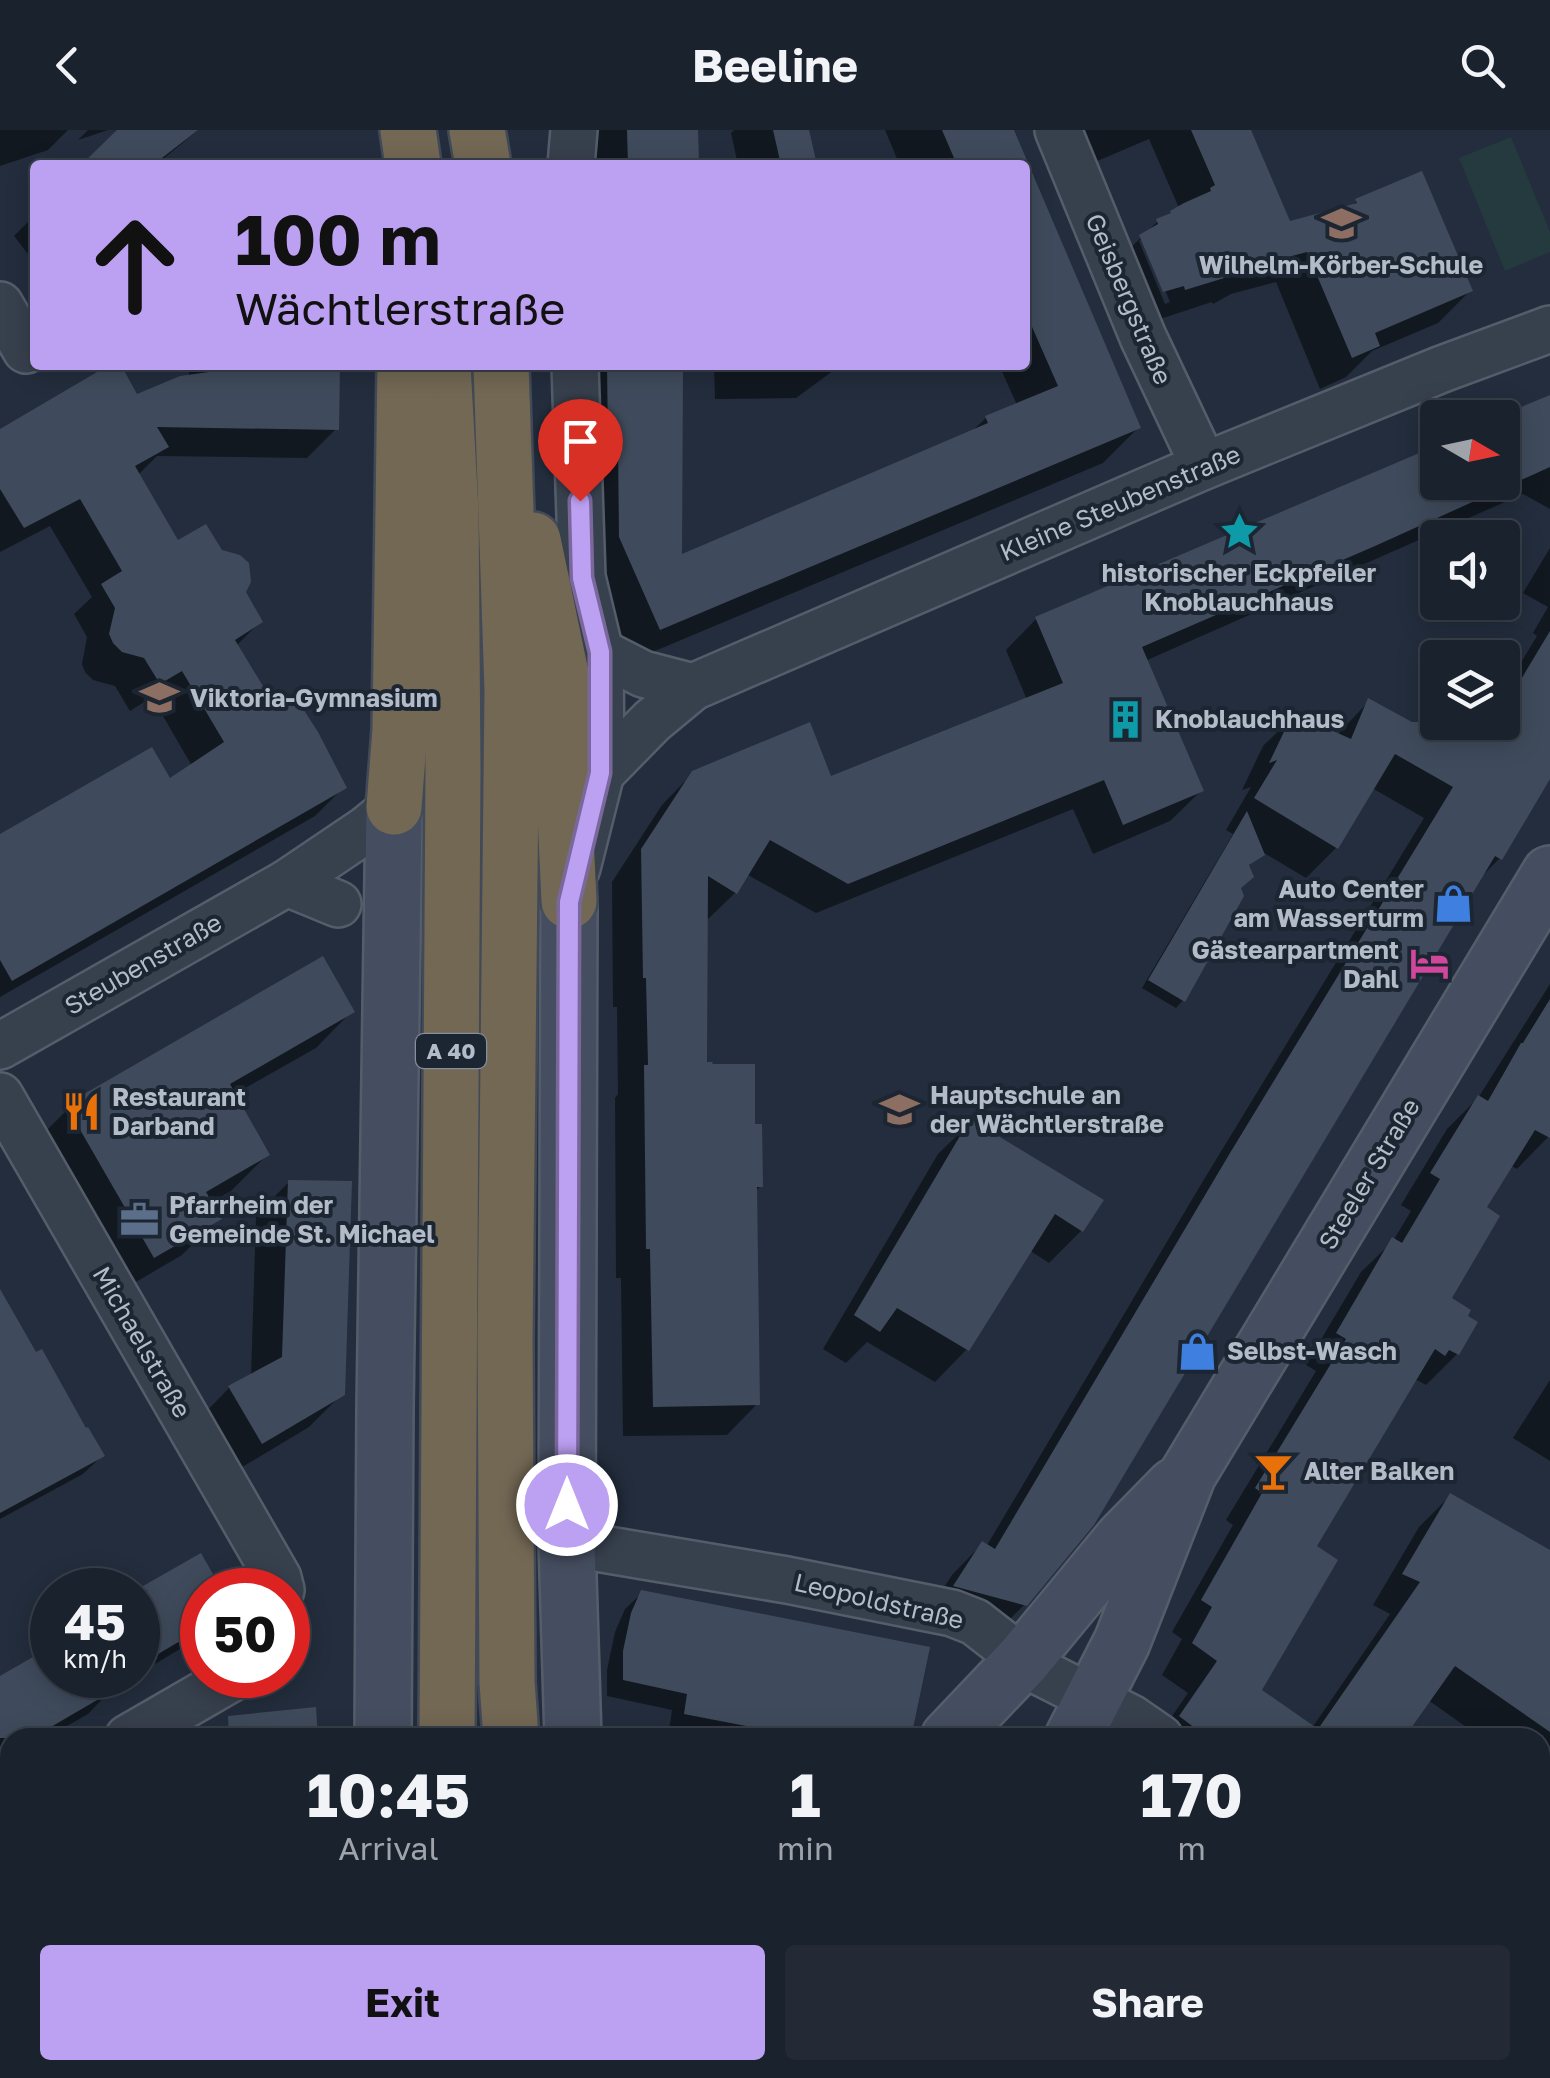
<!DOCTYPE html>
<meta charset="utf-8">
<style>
:root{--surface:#1a222e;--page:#232a36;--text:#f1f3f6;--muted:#9fa4aa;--line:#383f4a;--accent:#bca0f2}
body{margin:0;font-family:"Golos Text",sans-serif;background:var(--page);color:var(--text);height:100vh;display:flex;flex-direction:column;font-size:38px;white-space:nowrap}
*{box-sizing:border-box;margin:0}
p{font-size:32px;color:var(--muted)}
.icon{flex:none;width:55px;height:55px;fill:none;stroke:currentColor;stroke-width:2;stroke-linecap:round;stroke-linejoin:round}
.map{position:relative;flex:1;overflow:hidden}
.side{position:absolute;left:0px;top:1598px;width:1550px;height:352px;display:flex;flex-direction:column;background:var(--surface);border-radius:30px 30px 0 0;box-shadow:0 5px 25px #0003,0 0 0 2px var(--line)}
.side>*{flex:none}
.guide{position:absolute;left:30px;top:30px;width:1000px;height:210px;border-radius:10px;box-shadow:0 5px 25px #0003,0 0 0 2px var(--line);background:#bca0f2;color:#111;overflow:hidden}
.needle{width:65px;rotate:99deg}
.tools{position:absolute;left:1420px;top:270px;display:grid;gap:20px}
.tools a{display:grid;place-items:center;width:100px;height:100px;border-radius:10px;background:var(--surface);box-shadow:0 5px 25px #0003,0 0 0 2px var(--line);font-size:50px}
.speed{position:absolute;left:30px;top:1438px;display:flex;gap:20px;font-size:50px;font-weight:700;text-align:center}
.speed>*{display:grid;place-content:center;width:130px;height:130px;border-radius:50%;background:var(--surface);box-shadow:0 5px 25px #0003,0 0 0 2px var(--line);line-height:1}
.speed small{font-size:25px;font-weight:400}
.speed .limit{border:15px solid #d22;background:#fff;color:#111}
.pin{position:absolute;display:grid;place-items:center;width:85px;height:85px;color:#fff;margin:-102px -42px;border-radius:50% 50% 50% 0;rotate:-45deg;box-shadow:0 0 10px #0007}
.pin .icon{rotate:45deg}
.me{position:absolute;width:110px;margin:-55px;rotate:0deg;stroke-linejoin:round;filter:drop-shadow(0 0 8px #0008)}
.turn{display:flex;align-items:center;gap:35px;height:210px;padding:0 40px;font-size:45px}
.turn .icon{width:130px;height:130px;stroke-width:2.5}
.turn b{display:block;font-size:70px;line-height:85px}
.eta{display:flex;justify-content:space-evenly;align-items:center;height:170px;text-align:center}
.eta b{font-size:60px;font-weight:700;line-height:70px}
.primary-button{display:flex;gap:20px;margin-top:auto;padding:20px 40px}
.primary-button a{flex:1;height:115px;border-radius:10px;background:var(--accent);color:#111;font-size:40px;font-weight:700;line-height:115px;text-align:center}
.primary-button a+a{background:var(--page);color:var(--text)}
header{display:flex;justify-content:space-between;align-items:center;height:130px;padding:0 40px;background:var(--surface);font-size:45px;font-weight:700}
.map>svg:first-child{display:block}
.pitch{fill:#253a3e}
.shadow{fill:#0007;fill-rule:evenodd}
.building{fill:#3f4b5c}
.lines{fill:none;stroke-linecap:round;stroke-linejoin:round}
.minor-casing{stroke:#555d6b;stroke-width:50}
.secondary-casing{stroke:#555d6b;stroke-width:60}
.motorway-casing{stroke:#424a58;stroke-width:60}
.minor{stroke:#37404d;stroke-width:45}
.secondary{stroke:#454e60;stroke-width:55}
.motorway{stroke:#736854;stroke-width:55}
.route-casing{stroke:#7a689d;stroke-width:25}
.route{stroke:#bca0f2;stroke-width:18}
.labels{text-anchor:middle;stroke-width:8;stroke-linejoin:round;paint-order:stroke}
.shield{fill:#1c2532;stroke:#868d9b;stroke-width:2.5}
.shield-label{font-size:22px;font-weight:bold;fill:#b3bac8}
.poi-label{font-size:25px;font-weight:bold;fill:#b3bac8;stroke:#1c2532;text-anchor:start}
.street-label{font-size:25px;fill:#b3bac8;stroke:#1c2532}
</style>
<header><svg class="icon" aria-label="back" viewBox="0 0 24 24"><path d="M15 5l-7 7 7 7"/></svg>Beeline<svg class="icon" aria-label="search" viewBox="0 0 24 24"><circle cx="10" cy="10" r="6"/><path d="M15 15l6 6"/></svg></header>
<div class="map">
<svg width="1550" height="1948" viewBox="0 0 1550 1948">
<rect width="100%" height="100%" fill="#232d3d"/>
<path class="pitch" d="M1511,7L1550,102V122L1505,141L1459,28Z"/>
<g class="shadow">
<path d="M0,0H68L48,20L0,36Z"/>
<path d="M88,0H108L78,10Z"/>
<path d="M120,0H198L156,35H85Z"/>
<path d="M592,0H696V35H593Z"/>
<path d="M734,0H807L814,35H738L731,3Z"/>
<path d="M885,0H1012L1138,298L1103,333L624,534L585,444L573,235H675L680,427L970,303L986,288L1017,275L999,235H1025V35H908L905,28L898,31Z"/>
<path d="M1081,0H1248L1289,94L1351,77L1357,71L1470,161L1438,193L1372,221L1346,247L1320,259L1276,152L1231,164L1213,174L1212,172L1154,191L1109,139L1158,91L1179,78L1149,9L1095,32ZM1143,107L1170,172L1165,174L1139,111Z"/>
<path d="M35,85V133L14,106Z"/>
<path d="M114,235H118L136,267L189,247V235H337L336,299L307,328L157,326L138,345L177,413L243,462L260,492L236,516L277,584L344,657L315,686L0,867V708L169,651L192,636L152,567L130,581L115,556L93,550L85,542L82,534L87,507L74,484L92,467L50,396L0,422V302Z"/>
<path d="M714,235H841L796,268L715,269Z"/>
<path d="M1550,268V379L1523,364L1145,531L1201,661L1170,691L1093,724L1073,679L816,783L748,745L735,763L705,792V935L753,997L761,1056L754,1062L757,1274L727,1305L623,1306L621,1148H616L615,968L618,964L617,877H613L612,752L662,675L693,643L830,649L1027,570L1006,520L1036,489L1438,316V352H1502Z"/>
<path d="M1550,418V631L1500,728L1476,752L1025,1474L994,1505L925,1486L952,1445L982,1414L986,1417L1200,1056L1424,688L1372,658L1336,718L1306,748L1264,723L1247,737L1239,758L1183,870L1176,878L1142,858L1233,704L1226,700L1251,657L1242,660L1263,616L1294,586L1337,605L1369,571L1466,625L1502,592V564L1537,506L1533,503L1548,477L1523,463Z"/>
<path d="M1550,854V1005L1517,1039L1510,1035L1483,1078L1448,1169L1457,1224L1426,1255L1417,1250L1412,1255L1313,1417L1258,1561L1312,1598L1390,1484L1373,1475L1419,1397L1450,1366L1550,1423V1694L1540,1710V1608H1482L1428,1570L1401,1608H1157L1188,1563L1162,1545L1182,1509L1172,1502L1233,1395L1226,1390L1316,1241L1306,1235L1361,1142L1393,1111L1411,1081L1401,1075L1447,999L1478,968Z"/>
<path d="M352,881L316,918L233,965L267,1025L231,1061L210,1073L218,1089L182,1125L117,1163L37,1010L74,973Z"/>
<path d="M971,992L1082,1100L1049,1133L1029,1120L967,1219L935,1252L867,1212L846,1233L823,1219L938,1024Z"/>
<path d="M289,1052L342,1264L309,1297L229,1345L197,1291L229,1258L251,1247L256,1085Z"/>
<path d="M0,1164L36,1226L102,1326L83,1344L0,1389Z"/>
<path d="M1550,1250V1331L1513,1308Z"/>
<path d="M200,1426L219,1460H202V1506L138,1544V1462Z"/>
<path d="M642,1463L906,1608H710L669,1600L672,1580L607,1566V1540L615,1502L625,1479Z"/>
<path d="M52,1518V1545H136L112,1559L88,1584L46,1608H10V1628L0,1634V1562Z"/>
<path d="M244,1588L315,1608H210Z"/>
<path d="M10,1725V1812L0,1818V1731Z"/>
<path d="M1540,1758L1550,1764V1894L1540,1887Z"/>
<path d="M1540,1919L1550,1926V1948H1406L1395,1940H1540Z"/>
<path d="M89,1940H324V1948H81Z"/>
<path d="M845,1940H952L943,1948H837Z"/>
<path d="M1005,1940H1095L1102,1948H1012Z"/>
<path d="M1110,1940H1166L1160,1948H1106Z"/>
<path d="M1345,1940H1384L1385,1948H1337Z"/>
</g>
<g class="building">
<path d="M117,0H198L153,35H81Z"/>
<path d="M627,0H698L699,31L697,35H628Z"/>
<path d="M773,0H809L817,35H781Z"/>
<path d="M942,0H1014L1141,298L660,500L619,407L618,313H608L607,235H677V237H683L682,424L988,293L985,286L1058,256L1025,181V35H957Z"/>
<path d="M1191,0H1251L1290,91L1357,73L1355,69L1422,41L1473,161L1375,203L1380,216L1352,228L1307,122L1265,133L1246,144L1244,142L1185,160L1184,156L1163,162L1139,105L1158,94L1156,89L1171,83L1170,81L1184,73L1211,61L1210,58L1215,55Z"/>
<path d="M109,235H121L137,264L180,246L216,241V235H340L339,300L157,297L169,317L135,336L178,410L206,394L222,420L240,425L249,433L251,452L246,462L263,492L235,510L278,581L298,571L318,602L347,658L12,851L0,830V704L152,617L170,648L224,612L182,541L160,554L144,528L122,522L113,513L109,504L115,478L101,454L122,441L80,369L24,398L0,359V299Z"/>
<path d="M1550,265V337L1375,416L1142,517L1204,661L1123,695L1104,650L848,754L770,710L737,764L708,746L707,932H713L712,934H755V994H762L763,1057H757L760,1275L653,1277L650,1119H646L644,935H648L646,848H643L641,719L692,641L810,592L831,646L1063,553L1035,487L1438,315V352H1502V285Z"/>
<path d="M1550,501V649L1502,730L1495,726L1094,1395L1027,1476L953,1456L982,1411L995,1419L1230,1023L1453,657L1395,624L1338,719L1254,668L1277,630L1269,633L1293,583L1351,609L1368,568L1412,592H1502V581Z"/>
<path d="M1247,681L1265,725L1249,735L1254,747L1241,758L1244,766L1185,872L1148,850Z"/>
<path d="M323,826L355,882L230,954L270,1025L206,1062L222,1089L154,1128L71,984L72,971Z"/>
<path d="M1550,869V1008L1535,1000L1487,1077L1500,1086L1452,1168L1471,1180L1468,1186L1478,1192L1459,1225L1449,1220L1445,1226L1435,1219L1317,1416L1338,1430L1262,1560L1318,1599L1420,1452L1402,1444L1450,1363L1550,1420V1602L1455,1536L1404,1608H1208L1179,1586L1217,1531L1192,1513L1212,1477L1201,1470L1262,1363L1255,1358L1346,1209L1336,1203L1392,1107L1402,1113L1440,1049L1430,1043L1478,965L1488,971L1521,913H1523Z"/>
<path d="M970,989L1104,1070L1083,1102L1055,1084L969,1221L897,1178L880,1202L854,1185Z"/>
<path d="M288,1050L352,1051L345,1265L262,1314L228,1256L282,1227Z"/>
<path d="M0,1159L36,1222L42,1219L86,1298L88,1297L105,1326L0,1383Z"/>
<path d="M201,1423L222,1460H202V1498L138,1536V1466L148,1460H136Z"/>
<path d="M641,1460L930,1517L911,1608H807L684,1584L687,1564L623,1550V1521L631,1483Z"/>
<path d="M52,1516V1545H140L32,1608H0V1546Z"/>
<path d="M316,1577L318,1608H229L228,1586Z"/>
</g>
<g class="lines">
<defs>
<g id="minor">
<path d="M1058,0L1143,207L1204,336"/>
<path d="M571,35L574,0"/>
<path d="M0,175L26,220"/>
<path d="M575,235L582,447L600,522L601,643L577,738"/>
<path d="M600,522L643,544L693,557"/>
<path d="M601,643L652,591L693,557L1204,336L1442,239L1550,199"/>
<path d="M287,753L367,699L394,677"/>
<path d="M0,916L287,753L338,774"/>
<path d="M0,966L278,1448L281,1460"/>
<path d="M567,1413L787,1450L952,1483L975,1492L1038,1541L1131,1588L1160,1608"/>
<path d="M128,1608L237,1545"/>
<path d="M0,1680L10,1674"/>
<path d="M1540,1878L1550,1885"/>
</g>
<g id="secondary">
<path d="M569,771L567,1413L573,1608"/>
<path d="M383,1608L385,1278L394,677"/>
<path d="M949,1608L1023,1530L1123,1409L1175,1356"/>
<path d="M1073,1608L1122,1512L1188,1344L1550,744"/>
<path d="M386,1940V1948"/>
<path d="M604,1948L612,1940"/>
<path d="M791,1948L798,1940"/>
</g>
<g id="motorway">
<path d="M408,0L413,35"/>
<path d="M477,0L483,35"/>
<path d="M443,235L451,381L453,640L447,1608"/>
<path d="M501,235L512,560L505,1210L507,1552L511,1608"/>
<path d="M533,410L565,563L564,663L569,771"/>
<path d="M394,677L400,600L405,235"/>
<path d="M446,1940V1948"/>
<path d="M532,1940L533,1948"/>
</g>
</defs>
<use href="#minor" class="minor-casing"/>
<use href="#secondary" class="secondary-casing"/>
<use href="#motorway" class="motorway-casing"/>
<use href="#minor" class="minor"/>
<use href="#secondary" class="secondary"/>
<use href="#motorway" class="motorway"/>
</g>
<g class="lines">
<defs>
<path id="route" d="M567,1375L569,772L600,643V522L582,448L580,371"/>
</defs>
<use href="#route" class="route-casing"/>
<use href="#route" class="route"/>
</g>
<defs>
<symbol id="school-bare" viewBox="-9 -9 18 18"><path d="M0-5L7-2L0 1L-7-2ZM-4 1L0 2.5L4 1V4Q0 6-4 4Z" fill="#8d6e63" stroke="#1c2532" stroke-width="2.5" paint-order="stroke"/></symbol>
<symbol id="sight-bare" viewBox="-9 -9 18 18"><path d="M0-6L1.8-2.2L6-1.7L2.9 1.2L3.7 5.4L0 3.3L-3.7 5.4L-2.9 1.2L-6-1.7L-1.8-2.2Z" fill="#0f9aa8" stroke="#1c2532" stroke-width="2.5" paint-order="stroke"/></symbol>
<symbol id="building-bare" viewBox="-9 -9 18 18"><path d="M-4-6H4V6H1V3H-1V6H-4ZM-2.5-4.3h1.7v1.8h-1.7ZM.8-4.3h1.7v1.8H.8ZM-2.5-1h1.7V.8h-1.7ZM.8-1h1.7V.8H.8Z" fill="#0f9aa8" stroke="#1c2532" stroke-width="2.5" paint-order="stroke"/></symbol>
<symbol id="shop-bare" viewBox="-9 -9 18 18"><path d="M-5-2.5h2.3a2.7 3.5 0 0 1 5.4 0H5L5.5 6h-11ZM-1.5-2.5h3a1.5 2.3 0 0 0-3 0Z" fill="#3f7fe0" stroke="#1c2532" stroke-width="2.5" paint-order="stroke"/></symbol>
<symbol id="hotel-bare" viewBox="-9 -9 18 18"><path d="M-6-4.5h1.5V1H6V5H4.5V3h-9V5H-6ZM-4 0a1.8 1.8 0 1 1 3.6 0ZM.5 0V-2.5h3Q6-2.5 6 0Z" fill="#d1479c" stroke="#1c2532" stroke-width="2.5" paint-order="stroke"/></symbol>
<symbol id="restaurant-bare" viewBox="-9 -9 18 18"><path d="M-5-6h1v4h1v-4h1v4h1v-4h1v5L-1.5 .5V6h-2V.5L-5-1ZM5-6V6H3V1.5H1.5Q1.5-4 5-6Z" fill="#e8710a" stroke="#1c2532" stroke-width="2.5" paint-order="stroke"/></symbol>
<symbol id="office-bare" viewBox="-9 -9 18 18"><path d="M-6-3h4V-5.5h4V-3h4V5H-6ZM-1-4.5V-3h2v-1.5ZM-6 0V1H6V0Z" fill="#5c6f8a" stroke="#1c2532" stroke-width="2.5" paint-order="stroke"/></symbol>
<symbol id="bar-bare" viewBox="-9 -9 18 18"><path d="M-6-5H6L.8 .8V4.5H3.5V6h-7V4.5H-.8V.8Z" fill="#e8710a" stroke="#1c2532" stroke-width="2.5" paint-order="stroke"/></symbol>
</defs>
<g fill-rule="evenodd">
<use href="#school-bare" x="1314" y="66" width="55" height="55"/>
<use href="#sight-bare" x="1212" y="374" width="55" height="55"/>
<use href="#school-bare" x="132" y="540" width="55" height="55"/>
<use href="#building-bare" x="1098" y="562" width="55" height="55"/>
<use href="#shop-bare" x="1426" y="746" width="55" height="55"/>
<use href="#hotel-bare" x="1402" y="806" width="55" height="55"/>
<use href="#school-bare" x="872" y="952" width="55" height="55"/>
<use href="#restaurant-bare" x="54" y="954" width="55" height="55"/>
<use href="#office-bare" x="112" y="1062" width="55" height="55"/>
<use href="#shop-bare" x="1170" y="1194" width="55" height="55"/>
<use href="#bar-bare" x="1246" y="1314" width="55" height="55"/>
</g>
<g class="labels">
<rect class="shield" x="416" y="904" width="70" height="34" rx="8"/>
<g class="shield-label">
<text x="451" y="929">A 40</text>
</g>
<g class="poi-label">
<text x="1341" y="144" text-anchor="middle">Wilhelm-Körber-Schule</text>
<text x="1239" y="452" text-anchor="middle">historischer Eckpfeiler<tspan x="1239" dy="29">Knoblauchhaus</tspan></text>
<text x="190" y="577">Viktoria-Gymnasium</text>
<text x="1155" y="598">Knoblauchhaus</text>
<text x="1424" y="768" text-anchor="end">Auto Center<tspan x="1424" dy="29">am Wasserturm</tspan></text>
<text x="1399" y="829" text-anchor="end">Gästearpartment<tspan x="1399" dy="29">Dahl</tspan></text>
<text x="930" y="974">Hauptschule an<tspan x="930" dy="29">der Wächtlerstraße</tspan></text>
<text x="112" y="976">Restaurant<tspan x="112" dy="29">Darband</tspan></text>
<text x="169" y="1084">Pfarrheim der<tspan x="169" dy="29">Gemeinde St. Michael</tspan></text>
<text x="1227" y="1230">Selbst-Wasch</text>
<text x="1304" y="1350">Alter Balken</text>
</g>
<g class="street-label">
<text transform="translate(1129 169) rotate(67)" y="9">Geisbergstraße</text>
<text transform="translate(1120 373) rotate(-23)" y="9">Kleine Steubenstraße</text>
<text transform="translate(143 834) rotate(-30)" y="9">Steubenstraße</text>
<text transform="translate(1369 1044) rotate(-59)" y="9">Steeler Straße</text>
<text transform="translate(142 1212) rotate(60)" y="9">Michaelstraße</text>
<text transform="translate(879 1471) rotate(13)" y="9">Leopoldstraße</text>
</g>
</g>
</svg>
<div class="tools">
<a><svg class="needle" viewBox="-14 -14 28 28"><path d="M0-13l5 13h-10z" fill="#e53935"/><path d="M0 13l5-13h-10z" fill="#9fa4aa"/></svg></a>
<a><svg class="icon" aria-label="sound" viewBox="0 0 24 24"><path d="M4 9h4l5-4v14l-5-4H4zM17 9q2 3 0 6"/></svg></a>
<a><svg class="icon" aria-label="layers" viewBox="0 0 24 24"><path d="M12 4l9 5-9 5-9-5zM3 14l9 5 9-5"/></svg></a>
</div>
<div class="speed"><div>45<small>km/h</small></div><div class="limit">50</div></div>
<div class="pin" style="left:580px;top:371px;background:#d93025"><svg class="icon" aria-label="arrive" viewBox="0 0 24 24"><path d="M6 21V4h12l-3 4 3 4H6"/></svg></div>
<svg class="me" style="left:567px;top:1375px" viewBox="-20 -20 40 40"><circle r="17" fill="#bca0f2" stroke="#fff" stroke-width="3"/><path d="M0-11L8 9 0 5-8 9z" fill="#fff"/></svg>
<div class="guide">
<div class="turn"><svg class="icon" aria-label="ahead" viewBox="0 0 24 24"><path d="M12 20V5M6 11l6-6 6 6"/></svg><div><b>100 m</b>Wächtlerstraße</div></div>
</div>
<section class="side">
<div class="eta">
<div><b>10:45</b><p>Arrival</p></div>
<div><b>1</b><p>min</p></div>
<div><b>170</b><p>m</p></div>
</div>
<div class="primary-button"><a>Exit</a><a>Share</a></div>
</section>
</div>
